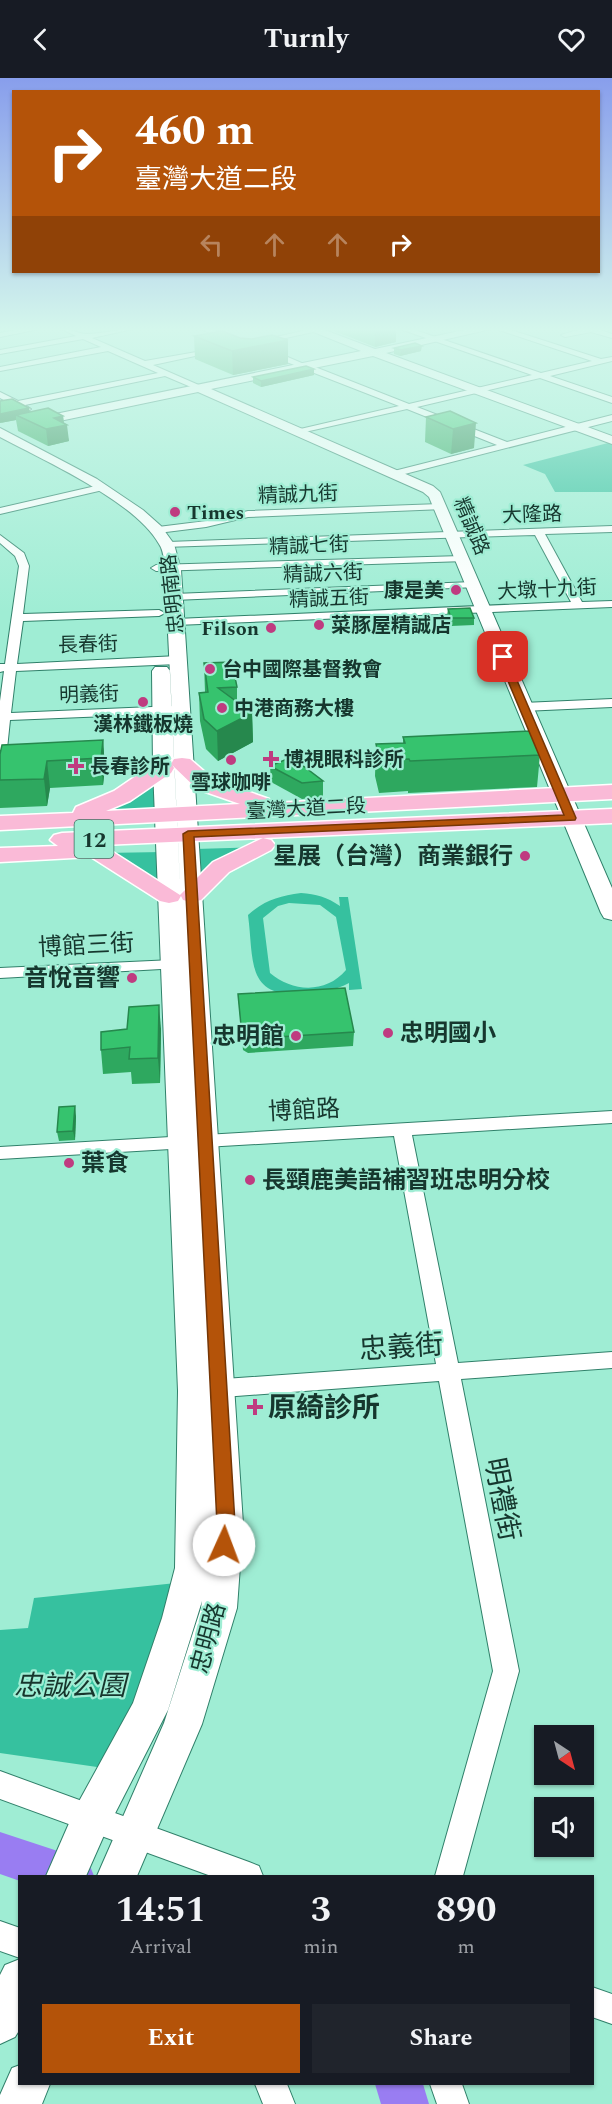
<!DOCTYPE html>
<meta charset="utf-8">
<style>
:root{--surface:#171b24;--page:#20242c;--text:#f1f3f6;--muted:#9ea1a6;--accent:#b45309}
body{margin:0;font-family:Spectral,"Noto Sans TC",serif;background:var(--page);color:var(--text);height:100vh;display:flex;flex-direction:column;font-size:22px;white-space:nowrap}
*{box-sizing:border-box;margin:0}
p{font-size:20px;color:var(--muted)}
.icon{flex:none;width:33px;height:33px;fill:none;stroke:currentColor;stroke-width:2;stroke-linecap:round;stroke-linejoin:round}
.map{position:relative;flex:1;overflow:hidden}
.panel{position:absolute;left:18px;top:1797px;width:576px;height:210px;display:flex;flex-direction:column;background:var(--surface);border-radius:0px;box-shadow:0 2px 4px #0004}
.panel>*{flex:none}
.banner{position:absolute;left:12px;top:12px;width:588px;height:183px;border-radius:0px;box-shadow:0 2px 4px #0004;background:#b45309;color:#fff;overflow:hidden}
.needle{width:39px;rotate:144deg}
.fabs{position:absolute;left:534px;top:1647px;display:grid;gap:12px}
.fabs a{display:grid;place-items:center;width:60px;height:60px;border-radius:0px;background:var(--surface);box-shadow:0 2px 4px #0004;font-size:30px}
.pin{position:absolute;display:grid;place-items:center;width:51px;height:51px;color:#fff;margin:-26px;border-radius:12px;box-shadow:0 3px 9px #0006}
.me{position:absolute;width:66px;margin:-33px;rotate:2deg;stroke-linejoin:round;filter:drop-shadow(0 0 4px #0008)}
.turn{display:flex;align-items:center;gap:21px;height:126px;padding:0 24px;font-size:27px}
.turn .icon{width:78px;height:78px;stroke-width:2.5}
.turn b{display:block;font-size:42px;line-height:51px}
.lanes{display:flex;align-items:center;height:57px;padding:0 24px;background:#0003;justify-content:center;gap:30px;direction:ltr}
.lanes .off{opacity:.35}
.eta{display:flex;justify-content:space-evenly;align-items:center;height:102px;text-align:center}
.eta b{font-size:36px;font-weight:700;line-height:42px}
.primary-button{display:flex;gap:12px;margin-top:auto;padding:12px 24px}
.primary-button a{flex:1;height:69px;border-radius:0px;background:var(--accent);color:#fff;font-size:24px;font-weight:700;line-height:69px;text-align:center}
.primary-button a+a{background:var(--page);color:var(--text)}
header{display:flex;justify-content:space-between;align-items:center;height:78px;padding:0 24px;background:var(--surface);font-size:27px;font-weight:700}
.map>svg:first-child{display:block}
.green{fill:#36c19f;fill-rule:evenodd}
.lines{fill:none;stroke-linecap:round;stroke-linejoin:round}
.river{fill:#997df2;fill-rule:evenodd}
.street-casing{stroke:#30806a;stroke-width:2}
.secondary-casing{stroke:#30806a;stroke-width:2}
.primary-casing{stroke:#fff;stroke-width:3}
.street{fill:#fff;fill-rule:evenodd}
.secondary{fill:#fff;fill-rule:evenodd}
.primary{fill:#fabad7;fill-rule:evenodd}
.wall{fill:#2ea85f}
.shaded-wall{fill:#26884d}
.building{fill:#36c36e;stroke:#26884d;stroke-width:1.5}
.route{fill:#b45309;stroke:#753606;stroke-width:1.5}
.poi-dot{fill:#bf3b80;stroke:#9fedd4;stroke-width:2}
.labels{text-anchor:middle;stroke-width:4.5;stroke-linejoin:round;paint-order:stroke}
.far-street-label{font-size:20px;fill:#16372e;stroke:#9fedd4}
.far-poi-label{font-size:20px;font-weight:bold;fill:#16372e;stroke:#9fedd4;text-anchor:start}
.shield{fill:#9fedd4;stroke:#3f6e60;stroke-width:1.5}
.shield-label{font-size:22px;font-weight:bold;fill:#16372e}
.poi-label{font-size:24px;font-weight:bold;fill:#16372e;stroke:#9fedd4;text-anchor:end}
.street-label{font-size:24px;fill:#16372e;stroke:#9fedd4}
.near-street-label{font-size:28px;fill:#16372e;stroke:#9fedd4}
.near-poi-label{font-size:28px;font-weight:bold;fill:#16372e;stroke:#9fedd4;text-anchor:start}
.near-park-label{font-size:28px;font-style:italic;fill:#17352c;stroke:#9fedd4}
</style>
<header><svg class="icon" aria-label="back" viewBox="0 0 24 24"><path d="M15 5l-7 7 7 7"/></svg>Turnly<svg class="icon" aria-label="heart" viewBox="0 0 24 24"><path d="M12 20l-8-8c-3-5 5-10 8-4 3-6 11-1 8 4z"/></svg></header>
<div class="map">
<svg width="612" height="2026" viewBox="0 0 612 2026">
<rect width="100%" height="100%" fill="#9fedd4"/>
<g class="green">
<path d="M608,365L612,366V414H555L545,396L523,387Z"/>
<path d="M160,695L161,735L71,740Z"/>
<path d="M270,769L196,812L195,771Z"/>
<path d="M163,774L166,812L104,775Z"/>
<path d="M301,815C316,816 327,819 340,828L339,819H348L362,911L349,912V905C334,913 321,914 304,915C245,921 254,881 248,837C265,822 279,818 301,815ZM289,825L320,827L336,839L346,892C326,916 292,914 270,895L263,840L278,828Z"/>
<path d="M176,1505L164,1562L104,1690L0,1675V1552L28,1550L34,1520Z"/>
</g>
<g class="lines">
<g class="river">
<path d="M0,1754L88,1783L94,1798H20V1803L0,1796Z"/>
<path d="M375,2006H423L429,2026H381Z"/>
</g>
<defs>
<g id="street">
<path d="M21,251H39L0,259V255Z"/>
<path d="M62,251C71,251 79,256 87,256C102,256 117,251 133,251L92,260L145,283L219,270L223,272L153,287L201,308V312H198L165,298L25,327L31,331L27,334L0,320V314L18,323L158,295L108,273L0,293V289L101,269L83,261L0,276V272L76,258Z"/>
<path d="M200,251H212L241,262L234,264Z"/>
<path d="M311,251H327L258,266L254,264Z"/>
<path d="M400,251H412L541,295L592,283L496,251H508L601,281L612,279V283L550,298L612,319V325L540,300L417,329L507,364L612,337V343L393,399L390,398V394L497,367L407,331L296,356V352L399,328L304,291V287H310L409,326L532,297Z"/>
<path d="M581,251H598L612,256V260L591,254L565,259L561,257Z"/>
<path d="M263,271H269L304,286L297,288L263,275Z"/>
<path d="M100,407L105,410L103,412L0,436V430Z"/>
<path d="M440,426L444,427V431L248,439L206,449L158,455L153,452L158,449L206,443L248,433Z"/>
<path d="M612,448V454L545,456L582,524L612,523V529L176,547L170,544L176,541L571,524L535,457L164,469L163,467L168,464Z"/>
<path d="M0,457L24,475L29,488L23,536L159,532L165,535L159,538L23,543L17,586L178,578L184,582L178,586L16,593L11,635L176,628L181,629L182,632L181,635L10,642L7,671L0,675V623L4,593L0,594V586H5L19,488L15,478L0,465Z"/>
<path d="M462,478L466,479V483L156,493L151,490L156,487Z"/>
<path d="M473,504L477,505V509L174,522L168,519L174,516Z"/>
<path d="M612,621V629L523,633L517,629L523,625Z"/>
<path d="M173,882L179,884L181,887L179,890L0,900V890Z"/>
<path d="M612,1033V1045L412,1057L458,1285L612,1274V1290L461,1301L519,1593L463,1798H435L493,1593L439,1303L210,1320L202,1317L199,1311L202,1305L210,1302L436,1286L394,1058L0,1081V1069Z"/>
<path d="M0,1693L249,1784L259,1788L263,1798H211L0,1721Z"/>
<path d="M0,1843L20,1850V1880L0,1873Z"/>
<path d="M592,1909L612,1916V1946L592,1939Z"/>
<path d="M255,2006H287L295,2026H263Z"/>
<path d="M430,2006H462L469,2026H437Z"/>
</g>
<g id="secondary">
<path d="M306,251H322L375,271L469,251H491L386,275L612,358V366L373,278L211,311L433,408L440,414L612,810V842L604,840L601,835L429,419L423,414L198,314L31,349L25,345L31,341L361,273Z"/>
<path d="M0,350L97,401L143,432L161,448L174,466L181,492L243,1446L237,1530L202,1646L137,1798H97L164,1645L201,1530L202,1523L168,1632L105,1755L86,1798H46L77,1727L133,1625L162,1540L175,1490L178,1313L153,690L152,593L155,589H167L170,593L181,827L165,492C164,483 164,473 159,466C135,423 43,382 0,359Z"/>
<path d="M20,1881V1951L15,1959L0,1966V1897L5,1887Z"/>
<path d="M20,1987V2006H50L42,2026H0V2017L12,1990Z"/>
</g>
<g id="primary">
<path d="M182,680L190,681L213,701L269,721L271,725L612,707V721L0,752V738L73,735L76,729L114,713L155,685L163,684L171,685L174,690L171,695L130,723L106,733L240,726L197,711L171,686L174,681Z"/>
<path d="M612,731V745L263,760L271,762L275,767L271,772L229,794L201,822L192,824L183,822L181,818L178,823L169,825L160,823L91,779L0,784V770L58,768L50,762L54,757L62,755ZM263,760L213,784L180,817L102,767Z"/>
</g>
</defs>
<use href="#street" class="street-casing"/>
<use href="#secondary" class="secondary-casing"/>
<use href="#primary" class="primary-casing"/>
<use href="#street" class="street"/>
<use href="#secondary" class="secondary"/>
<use href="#primary" class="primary"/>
</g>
<g class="wall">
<path d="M329,251H396V264L375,269Z"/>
<path d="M194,258L252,261L288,286L233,297L195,281Z"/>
<path d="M394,270L421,273L400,278L394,276Z"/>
<path d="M314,297L261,309L253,305V299Z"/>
<path d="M29,330L30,334L63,338L64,345L69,363L48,368L18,353L16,342L0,345Z"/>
<path d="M450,333L474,370L451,376L425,364L426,339Z"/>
<path d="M448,531L474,540V547L451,548L447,538Z"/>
<path d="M204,585L237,609V624L252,635L253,664L218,683L206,671L200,643L199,615L205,614Z"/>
<path d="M403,659L540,677L537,709L408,715V713L379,715L375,698L376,666L403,665Z"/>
<path d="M103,662L105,689L103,707L50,710L47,728L0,730V676Z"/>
<path d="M270,688L323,703V719L302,721L271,704Z"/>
<path d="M238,916L354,954L353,968L248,975L243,972Z"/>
<path d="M127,951H161L160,1005L132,1006L131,994L103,996L101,972Z"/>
<path d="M76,1038L75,1062L59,1063L57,1054Z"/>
</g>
<g class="shaded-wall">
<path d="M375,251H396V264L375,269Z"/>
<path d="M288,262V286L233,297L232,273Z"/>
<path d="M422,268L421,273L400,278L401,272Z"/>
<path d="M314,291V297L261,309V303Z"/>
<path d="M29,330L30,339L16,337V342L0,345V336Z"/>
<path d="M63,338L64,347H67L69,363L48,368L46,351L54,340Z"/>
<path d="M476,345L474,370L451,376L453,351Z"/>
<path d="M252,635L253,664L218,683L217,653Z"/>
<path d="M103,662L105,689L103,707L101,680Z"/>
<path d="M47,683L50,710L47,728L44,701Z"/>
<path d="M159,927L161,951L160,1005L158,980Z"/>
<path d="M75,1028L76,1038L75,1062L73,1053Z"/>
</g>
<g class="building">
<path d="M222,253L240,260L252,261L272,257L288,262L232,273L194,258Z"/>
<path d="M415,265L422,268L401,272L394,270Z"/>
<path d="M306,288L314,291L261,303L253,299Z"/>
<path d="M12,321L29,330L0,336V323Z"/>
<path d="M48,330L63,338L54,340L67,347L46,351L16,337Z"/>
<path d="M450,333L476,345L453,351L426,339Z"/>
<path d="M470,530L474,540H451L448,531Z"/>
<path d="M232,584L237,609L218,610L252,635L217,653L204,641L199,615L208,614L204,585Z"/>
<path d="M530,653L540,677L410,683L409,681L380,682L376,666L405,665L403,659Z"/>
<path d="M103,662L101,680L47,683L44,701L0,702V676L2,667Z"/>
<path d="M287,681L294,685L298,684L323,703L302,705L270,688Z"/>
<path d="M345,910L354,954L247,961L242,958L238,916Z"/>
<path d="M159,927L158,980L129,981L130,969L101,972V954L127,951L129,929Z"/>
<path d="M75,1028L73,1053L57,1054L59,1029Z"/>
</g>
<linearGradient id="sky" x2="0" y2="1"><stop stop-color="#889eec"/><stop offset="0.47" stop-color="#d4f7ec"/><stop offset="1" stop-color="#d4f7ec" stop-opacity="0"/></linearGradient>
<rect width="612" height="535" fill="url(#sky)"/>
<path class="route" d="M503,576L507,579L576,740L575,742L194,759L235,1446L231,1473L224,1475L218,1473L215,1467L217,1446L183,756L188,753L564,737L498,579Z"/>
<g class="poi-dot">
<circle cx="175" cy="434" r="6"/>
<circle cx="456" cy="512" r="6"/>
<circle cx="319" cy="547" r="6"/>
<circle cx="271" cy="550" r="6"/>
<circle cx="210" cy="591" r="6"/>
<circle cx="143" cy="624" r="6"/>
<circle cx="222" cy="630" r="6"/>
<path d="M268 672h6v6h6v6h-6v6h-6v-6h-6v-6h6z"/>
<circle cx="231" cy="682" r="6"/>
<path d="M73 679h6v6h6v6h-6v6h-6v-6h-6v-6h6z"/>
<circle cx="525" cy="778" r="6"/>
<circle cx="132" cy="900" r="6"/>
<circle cx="388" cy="955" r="6"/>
<circle cx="296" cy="958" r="6"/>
<circle cx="69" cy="1085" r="6"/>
<circle cx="250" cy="1102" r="6"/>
<path d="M252 1320h6v6h6v6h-6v6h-6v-6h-6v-6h6z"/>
</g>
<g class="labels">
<g class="far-street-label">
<text transform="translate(298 416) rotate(-2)" y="7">精誠九街</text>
<text transform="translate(532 436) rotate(-2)" y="7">大隆路</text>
<text transform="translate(472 448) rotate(67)" y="7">精誠路</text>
<text transform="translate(309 467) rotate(-2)" y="7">精誠七街</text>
<text transform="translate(323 495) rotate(-2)" y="7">精誠六街</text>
<text transform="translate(547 511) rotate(-3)" y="7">大墩十九街</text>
<text transform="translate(172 516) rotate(-96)" y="7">忠明南路</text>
<text transform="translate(329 520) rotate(-2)" y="7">精誠五街</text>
<text transform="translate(88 566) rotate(-2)" y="7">長春街</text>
<text transform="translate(89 616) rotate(-2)" y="7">明義街</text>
<text transform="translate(306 730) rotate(-3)" y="7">臺灣大道二段</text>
</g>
<g class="far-poi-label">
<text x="187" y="441">Times</text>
<text x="444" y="519" text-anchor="end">康是美</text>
<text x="331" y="554">菜豚屋精誠店</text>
<text x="259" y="557" text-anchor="end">Filson</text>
<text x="222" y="598">台中國際基督教會</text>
<text x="234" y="637">中港商務大樓</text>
<text x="143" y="653" text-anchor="middle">漢林鐵板燒</text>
<text x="284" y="688">博視眼科診所</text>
<text x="90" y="695">長春診所</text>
<text x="231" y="711" text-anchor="middle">雪球咖啡</text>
</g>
<rect class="shield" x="74.5" y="742" width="39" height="38" rx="4.5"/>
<g class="shield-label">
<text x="94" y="769">12</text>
</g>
<g class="poi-label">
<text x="513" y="786">星展（台灣）商業銀行</text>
<text x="120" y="908">音悅音響</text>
<text x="400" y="963" text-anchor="start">忠明國小</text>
<text x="284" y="966">忠明館</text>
<text x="81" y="1093" text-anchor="start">葉食</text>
<text x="262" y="1110" text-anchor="start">長頸鹿美語補習班忠明分校</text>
</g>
<g class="street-label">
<text transform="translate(86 867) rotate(-3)" y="8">博館三街</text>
<text transform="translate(304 1032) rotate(-3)" y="8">博館路</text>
<text transform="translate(208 1560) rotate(-75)" y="8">忠明路</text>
</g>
<g class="near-street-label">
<text transform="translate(401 1268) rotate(-4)" y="10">忠義街</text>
<text transform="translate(503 1421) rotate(79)" y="10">明禮街</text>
</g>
<g class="near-poi-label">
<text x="268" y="1339">原綺診所</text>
</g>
<g class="near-park-label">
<text x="70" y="1617">忠誠公園</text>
</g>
</g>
</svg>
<div class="fabs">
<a><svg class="needle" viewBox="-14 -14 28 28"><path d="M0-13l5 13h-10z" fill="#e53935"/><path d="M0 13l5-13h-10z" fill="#9ea1a6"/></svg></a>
<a><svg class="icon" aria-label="sound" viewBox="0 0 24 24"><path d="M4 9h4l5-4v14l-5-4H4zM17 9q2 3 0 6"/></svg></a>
</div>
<div class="pin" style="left:503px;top:579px;background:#d93025"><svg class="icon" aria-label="arrive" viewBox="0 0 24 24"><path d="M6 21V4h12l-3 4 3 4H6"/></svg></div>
<svg class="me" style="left:224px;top:1467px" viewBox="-20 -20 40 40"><circle r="19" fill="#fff"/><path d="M0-13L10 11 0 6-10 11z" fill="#b45309"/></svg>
<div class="banner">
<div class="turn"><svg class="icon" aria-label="right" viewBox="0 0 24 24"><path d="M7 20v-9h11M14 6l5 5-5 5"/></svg><div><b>460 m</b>臺灣大道二段</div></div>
<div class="lanes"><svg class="icon off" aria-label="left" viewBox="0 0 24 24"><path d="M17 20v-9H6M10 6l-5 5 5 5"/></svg><svg class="icon off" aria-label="ahead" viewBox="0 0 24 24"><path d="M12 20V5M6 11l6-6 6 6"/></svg><svg class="icon off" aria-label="ahead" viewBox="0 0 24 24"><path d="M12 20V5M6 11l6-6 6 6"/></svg><svg class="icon" aria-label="right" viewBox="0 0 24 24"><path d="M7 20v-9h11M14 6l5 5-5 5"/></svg></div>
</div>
<section class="panel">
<div class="eta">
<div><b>14:51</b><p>Arrival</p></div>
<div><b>3</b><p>min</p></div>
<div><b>890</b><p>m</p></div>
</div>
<div class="primary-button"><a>Exit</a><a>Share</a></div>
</section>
</div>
